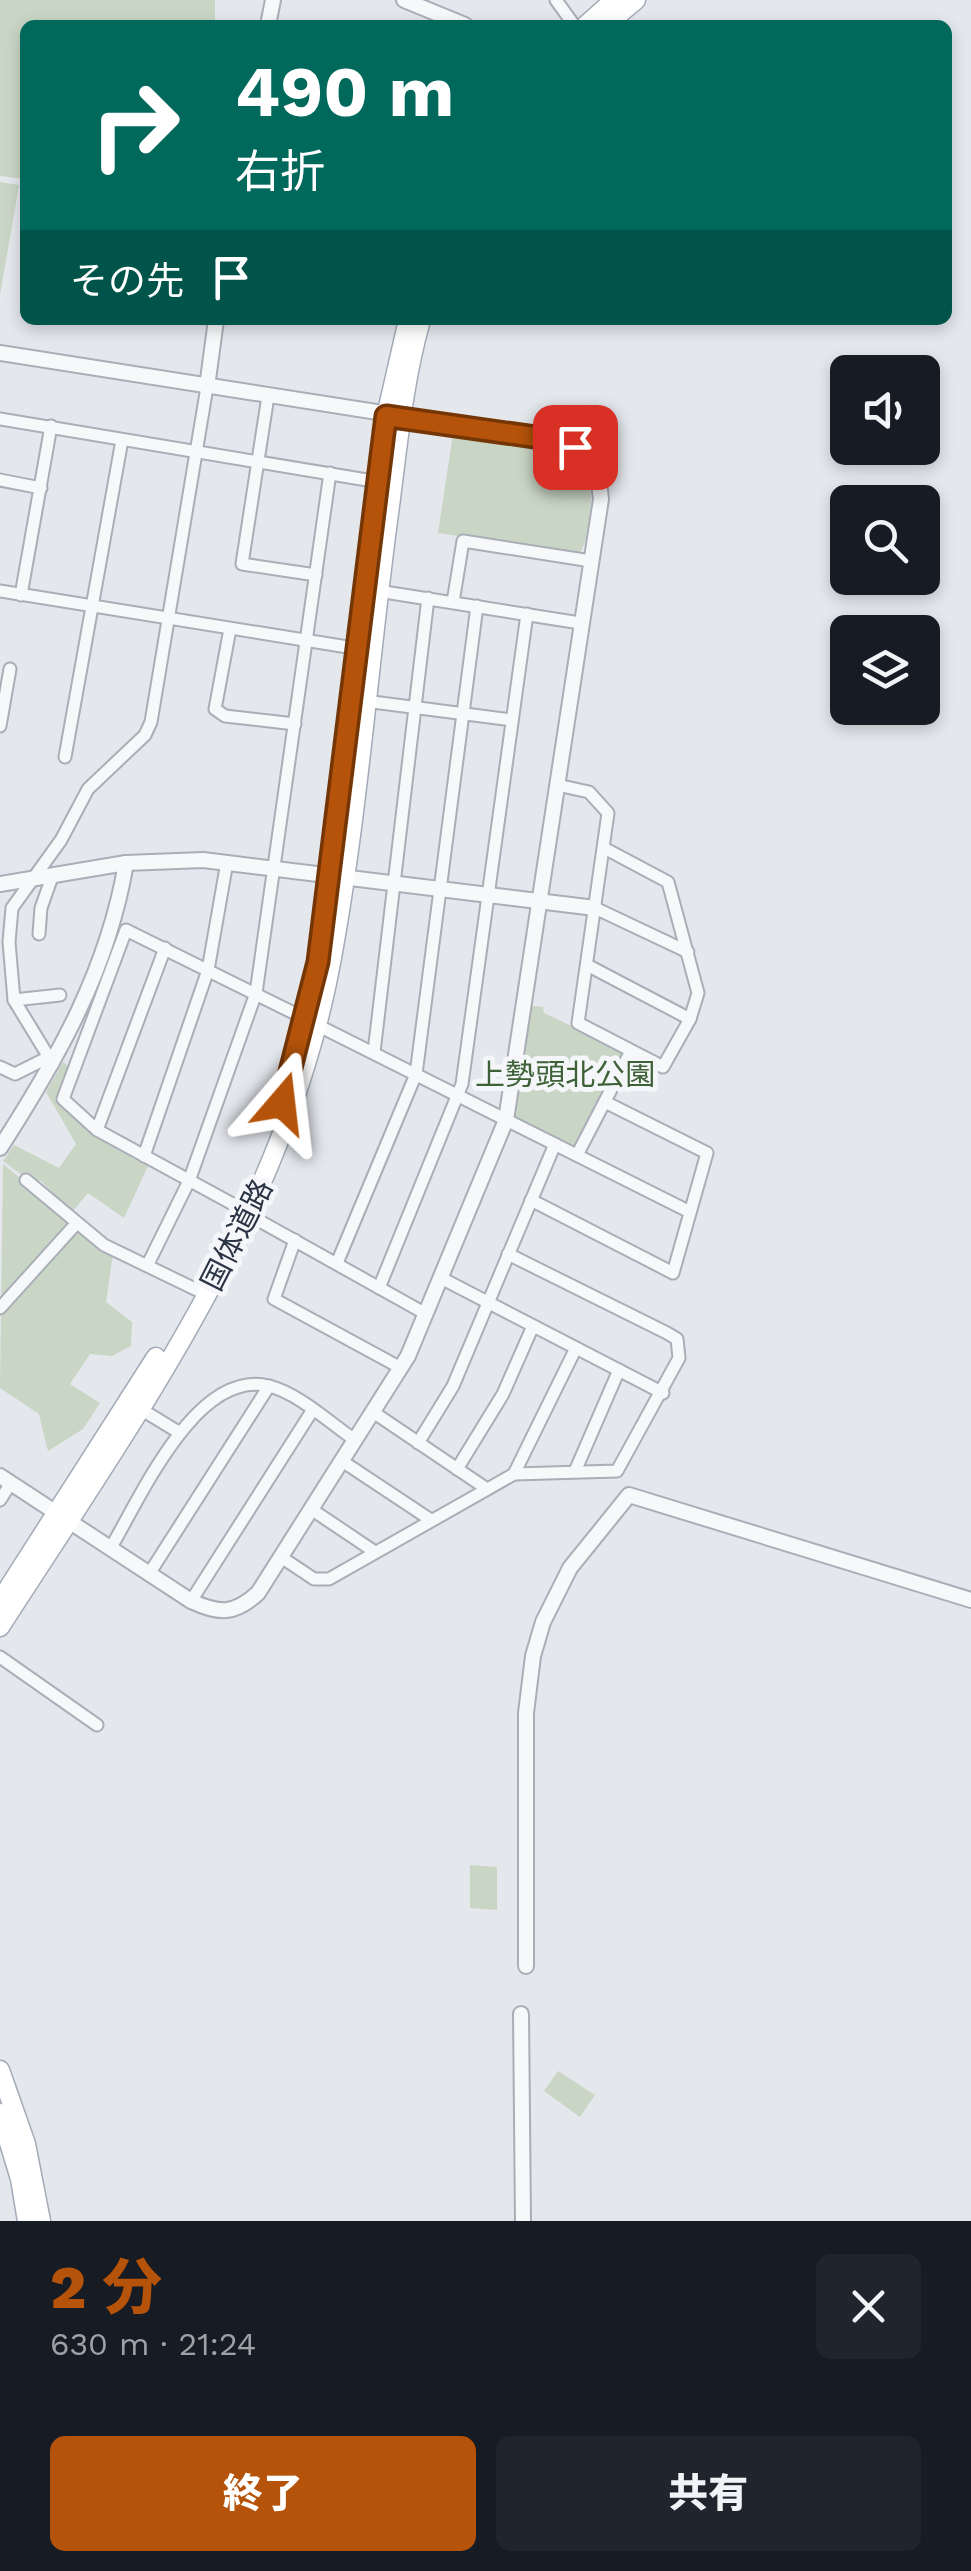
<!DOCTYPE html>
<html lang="ja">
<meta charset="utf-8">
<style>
:root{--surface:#171b24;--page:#20242c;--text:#f1f3f6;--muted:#9ea1a6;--accent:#b45309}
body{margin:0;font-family:"Work Sans","Noto Sans JP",sans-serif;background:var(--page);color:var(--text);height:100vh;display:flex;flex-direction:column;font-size:38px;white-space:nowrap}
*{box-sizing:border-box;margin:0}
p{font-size:32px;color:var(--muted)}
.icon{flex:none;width:55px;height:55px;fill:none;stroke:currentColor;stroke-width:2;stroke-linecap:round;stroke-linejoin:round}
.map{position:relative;height:2221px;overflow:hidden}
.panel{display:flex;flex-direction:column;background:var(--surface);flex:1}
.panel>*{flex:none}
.banner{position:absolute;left:20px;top:20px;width:932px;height:305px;border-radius:15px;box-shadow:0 5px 15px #0003;background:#00695c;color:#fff;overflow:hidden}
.tools{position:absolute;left:830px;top:355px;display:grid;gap:20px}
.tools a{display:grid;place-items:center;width:110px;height:110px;border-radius:15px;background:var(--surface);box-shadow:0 5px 15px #0003;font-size:50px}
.pin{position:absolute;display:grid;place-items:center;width:85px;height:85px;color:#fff;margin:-42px;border-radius:20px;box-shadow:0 5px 15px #0006}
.me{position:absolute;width:110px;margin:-55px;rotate:17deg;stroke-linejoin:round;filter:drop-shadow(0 0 8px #0008)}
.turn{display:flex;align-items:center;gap:35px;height:210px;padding:0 50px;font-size:45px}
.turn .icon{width:130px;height:130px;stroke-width:2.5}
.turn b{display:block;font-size:70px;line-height:85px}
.then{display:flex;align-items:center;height:95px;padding:0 50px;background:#0003;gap:20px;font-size:38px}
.round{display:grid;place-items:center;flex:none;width:105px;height:105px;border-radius:15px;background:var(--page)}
.headline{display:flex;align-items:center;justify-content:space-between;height:170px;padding:0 50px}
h1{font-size:60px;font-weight:800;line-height:75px;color:var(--accent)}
.action{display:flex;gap:20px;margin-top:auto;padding:20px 50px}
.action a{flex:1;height:115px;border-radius:15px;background:var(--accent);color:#fff;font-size:40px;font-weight:800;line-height:115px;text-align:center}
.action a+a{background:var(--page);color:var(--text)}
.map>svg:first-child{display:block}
.green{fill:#c9d6c5}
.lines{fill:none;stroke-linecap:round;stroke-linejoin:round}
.minor-casing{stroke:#a9aeb7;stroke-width:15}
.tertiary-casing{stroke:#a9aeb7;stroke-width:18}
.primary-casing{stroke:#a3abb8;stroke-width:21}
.minor{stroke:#f7f8fa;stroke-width:11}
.tertiary{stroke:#f7f8fa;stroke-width:14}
.primary{stroke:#fff;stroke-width:18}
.route-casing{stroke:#753606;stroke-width:25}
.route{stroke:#b45309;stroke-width:18}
.labels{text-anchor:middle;stroke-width:10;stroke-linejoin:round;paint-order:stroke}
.park-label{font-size:30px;fill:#3f6138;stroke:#f4f6f9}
.street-label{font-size:30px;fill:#2b3445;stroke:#f4f6f9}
</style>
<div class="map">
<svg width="971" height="2221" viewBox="0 0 971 2221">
<rect width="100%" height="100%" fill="#e4e7ec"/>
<g class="green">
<path d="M0,0H215V25H25V179L0,176Z"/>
<path d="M0,182L19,185L0,295Z"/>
<path d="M453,434C503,442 601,438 590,510C588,525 588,544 578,555L438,533Z"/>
<path d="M531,1006L543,1007L544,1013L627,1052L576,1152L515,1121L511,1113Z"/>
<path d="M63,1062L68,1066L58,1100C83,1132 112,1147 148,1166L124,1218L88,1193L72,1212L40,1180L34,1184L3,1161L14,1145L59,1168L76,1144L46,1092Z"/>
<path d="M3,1164L113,1254L106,1302L132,1322L131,1346L112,1356L90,1354L70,1384L100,1403L83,1429L48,1451L39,1414L0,1388Z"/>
<path d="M470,1865L497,1867V1910L470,1908Z"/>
<path d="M558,2071L595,2095L580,2117L544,2091Z"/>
</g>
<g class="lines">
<defs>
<g id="minor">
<path d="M556,0L574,25"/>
<path d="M268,396L242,564L316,575"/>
<path d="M0,419L379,482"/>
<path d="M0,480L41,488"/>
<path d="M0,591L360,649"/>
<path d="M378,591L580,623"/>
<path d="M21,595L51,426"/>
<path d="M453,602L463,541L591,561"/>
<path d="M230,629L215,709L225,716L295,724"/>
<path d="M365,701L512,720"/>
<path d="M0,726L10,669"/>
<path d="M65,757L122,440"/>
<path d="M557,785L589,792L608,813L578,1023L663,1067L690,1019L698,993L668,882L604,848"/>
<path d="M595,908L688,952"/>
<path d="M39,934L41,908L53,874"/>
<path d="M587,965L690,1019"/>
<path d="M14,1000L60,995"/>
<path d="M317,1025L690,1212"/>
<path d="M374,1052L428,598"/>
<path d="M53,1064L14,1000L9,942L12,908L61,840L88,789L145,735L151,722L207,387"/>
<path d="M0,1067L15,1074L49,1057"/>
<path d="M97,1130L165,948"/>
<path d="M577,1155L631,1051"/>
<path d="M144,1156L208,970L227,862"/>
<path d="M26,1180L104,1245L197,1290"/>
<path d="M531,1200L673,1273L707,1153L605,1102"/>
<path d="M240,1208L97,1130L63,1099L126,930L306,1019"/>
<path d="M249,1215L426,1314"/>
<path d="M295,1240L274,1299L401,1368"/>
<path d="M508,1254L667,1333L677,1339L679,1358L617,1471L514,1474"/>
<path d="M337,1263L416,1074L477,606"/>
<path d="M148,1264L189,1181L256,993L330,473"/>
<path d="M441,1278L663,1393"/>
<path d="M379,1288L462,1084L527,614"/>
<path d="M0,1308L75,1225"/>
<path d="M139,1408L180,1433"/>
<path d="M373,1412L487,1489"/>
<path d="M418,1443L453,1386L555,1144"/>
<path d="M342,1461L431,1520"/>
<path d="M457,1469L503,1394L533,1326"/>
<path d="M576,1469L619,1370"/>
<path d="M0,1500L11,1483"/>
<path d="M311,1509L375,1552"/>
<path d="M110,1549C140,1499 196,1368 269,1386C298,1393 330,1423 355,1440"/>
<path d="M281,1557L314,1579H329L514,1474L576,1348"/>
<path d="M149,1574L269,1386"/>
<path d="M191,1601L312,1411"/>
<path d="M0,1657L97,1725"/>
</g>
<g id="tertiary">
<path d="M404,0L465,25"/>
<path d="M268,25L273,0"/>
<path d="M0,353L556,440C588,449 598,467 601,499L506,1120L408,1356L258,1593C234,1615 219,1614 191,1601L0,1476"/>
<path d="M207,387L216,320"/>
<path d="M0,884L126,863L203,860L595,908"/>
<path d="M0,1148C58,1058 108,970 126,863"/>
<path d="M526,1966V1713L533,1656L543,1622L570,1568L629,1495L971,1600"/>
<path d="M521,2014L523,2221"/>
</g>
<g id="primary">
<path d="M586,25L614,0"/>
<path d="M606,25L636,0"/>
<path d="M367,584L386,416L408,320"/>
<path d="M302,1035L318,962L355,690"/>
<path d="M0,1601L156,1357"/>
<path d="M0,1627C134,1419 285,1211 331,963C359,812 369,658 390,506C398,444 404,380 421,320"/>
<path d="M0,2070L26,2144L41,2221"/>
<path d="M0,2113L20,2179L27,2221"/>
</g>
</defs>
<use href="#minor" class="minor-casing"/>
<use href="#tertiary" class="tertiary-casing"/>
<use href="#primary" class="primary-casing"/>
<use href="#minor" class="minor"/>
<use href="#tertiary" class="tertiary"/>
<use href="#primary" class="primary"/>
</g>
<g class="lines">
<defs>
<path id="route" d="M282,1103L318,962L386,416L556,440L575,447"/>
</defs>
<use href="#route" class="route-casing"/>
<use href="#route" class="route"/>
</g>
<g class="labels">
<g class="park-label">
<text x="565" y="1085">上勢頭北公園</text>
</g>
<g class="street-label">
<text transform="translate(237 1235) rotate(-63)" y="10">国体道路</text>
</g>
</g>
</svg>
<div class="tools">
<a><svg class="icon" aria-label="sound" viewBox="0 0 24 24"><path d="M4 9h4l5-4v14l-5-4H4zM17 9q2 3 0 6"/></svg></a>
<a><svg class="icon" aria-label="search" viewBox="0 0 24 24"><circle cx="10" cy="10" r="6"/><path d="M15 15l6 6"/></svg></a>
<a><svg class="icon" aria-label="layers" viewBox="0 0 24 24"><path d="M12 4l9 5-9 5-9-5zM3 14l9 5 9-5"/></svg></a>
</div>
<div class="pin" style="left:575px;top:447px;background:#d93025"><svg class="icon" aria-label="arrive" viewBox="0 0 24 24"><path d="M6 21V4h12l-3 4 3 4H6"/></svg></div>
<svg class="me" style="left:282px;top:1103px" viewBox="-20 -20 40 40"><path d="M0-17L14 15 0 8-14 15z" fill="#b45309" stroke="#fff" stroke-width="4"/></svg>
<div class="banner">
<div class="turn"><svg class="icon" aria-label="right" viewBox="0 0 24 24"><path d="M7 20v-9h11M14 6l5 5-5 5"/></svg><div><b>490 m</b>右折</div></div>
<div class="then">その先<svg class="icon" aria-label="arrive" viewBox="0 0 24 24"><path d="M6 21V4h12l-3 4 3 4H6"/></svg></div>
</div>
</div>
<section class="panel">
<div class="headline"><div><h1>2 分</h1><p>630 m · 21:24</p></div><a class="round"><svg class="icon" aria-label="close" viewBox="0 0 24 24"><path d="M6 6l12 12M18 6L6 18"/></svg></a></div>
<div class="action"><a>終了</a><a>共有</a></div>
</section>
